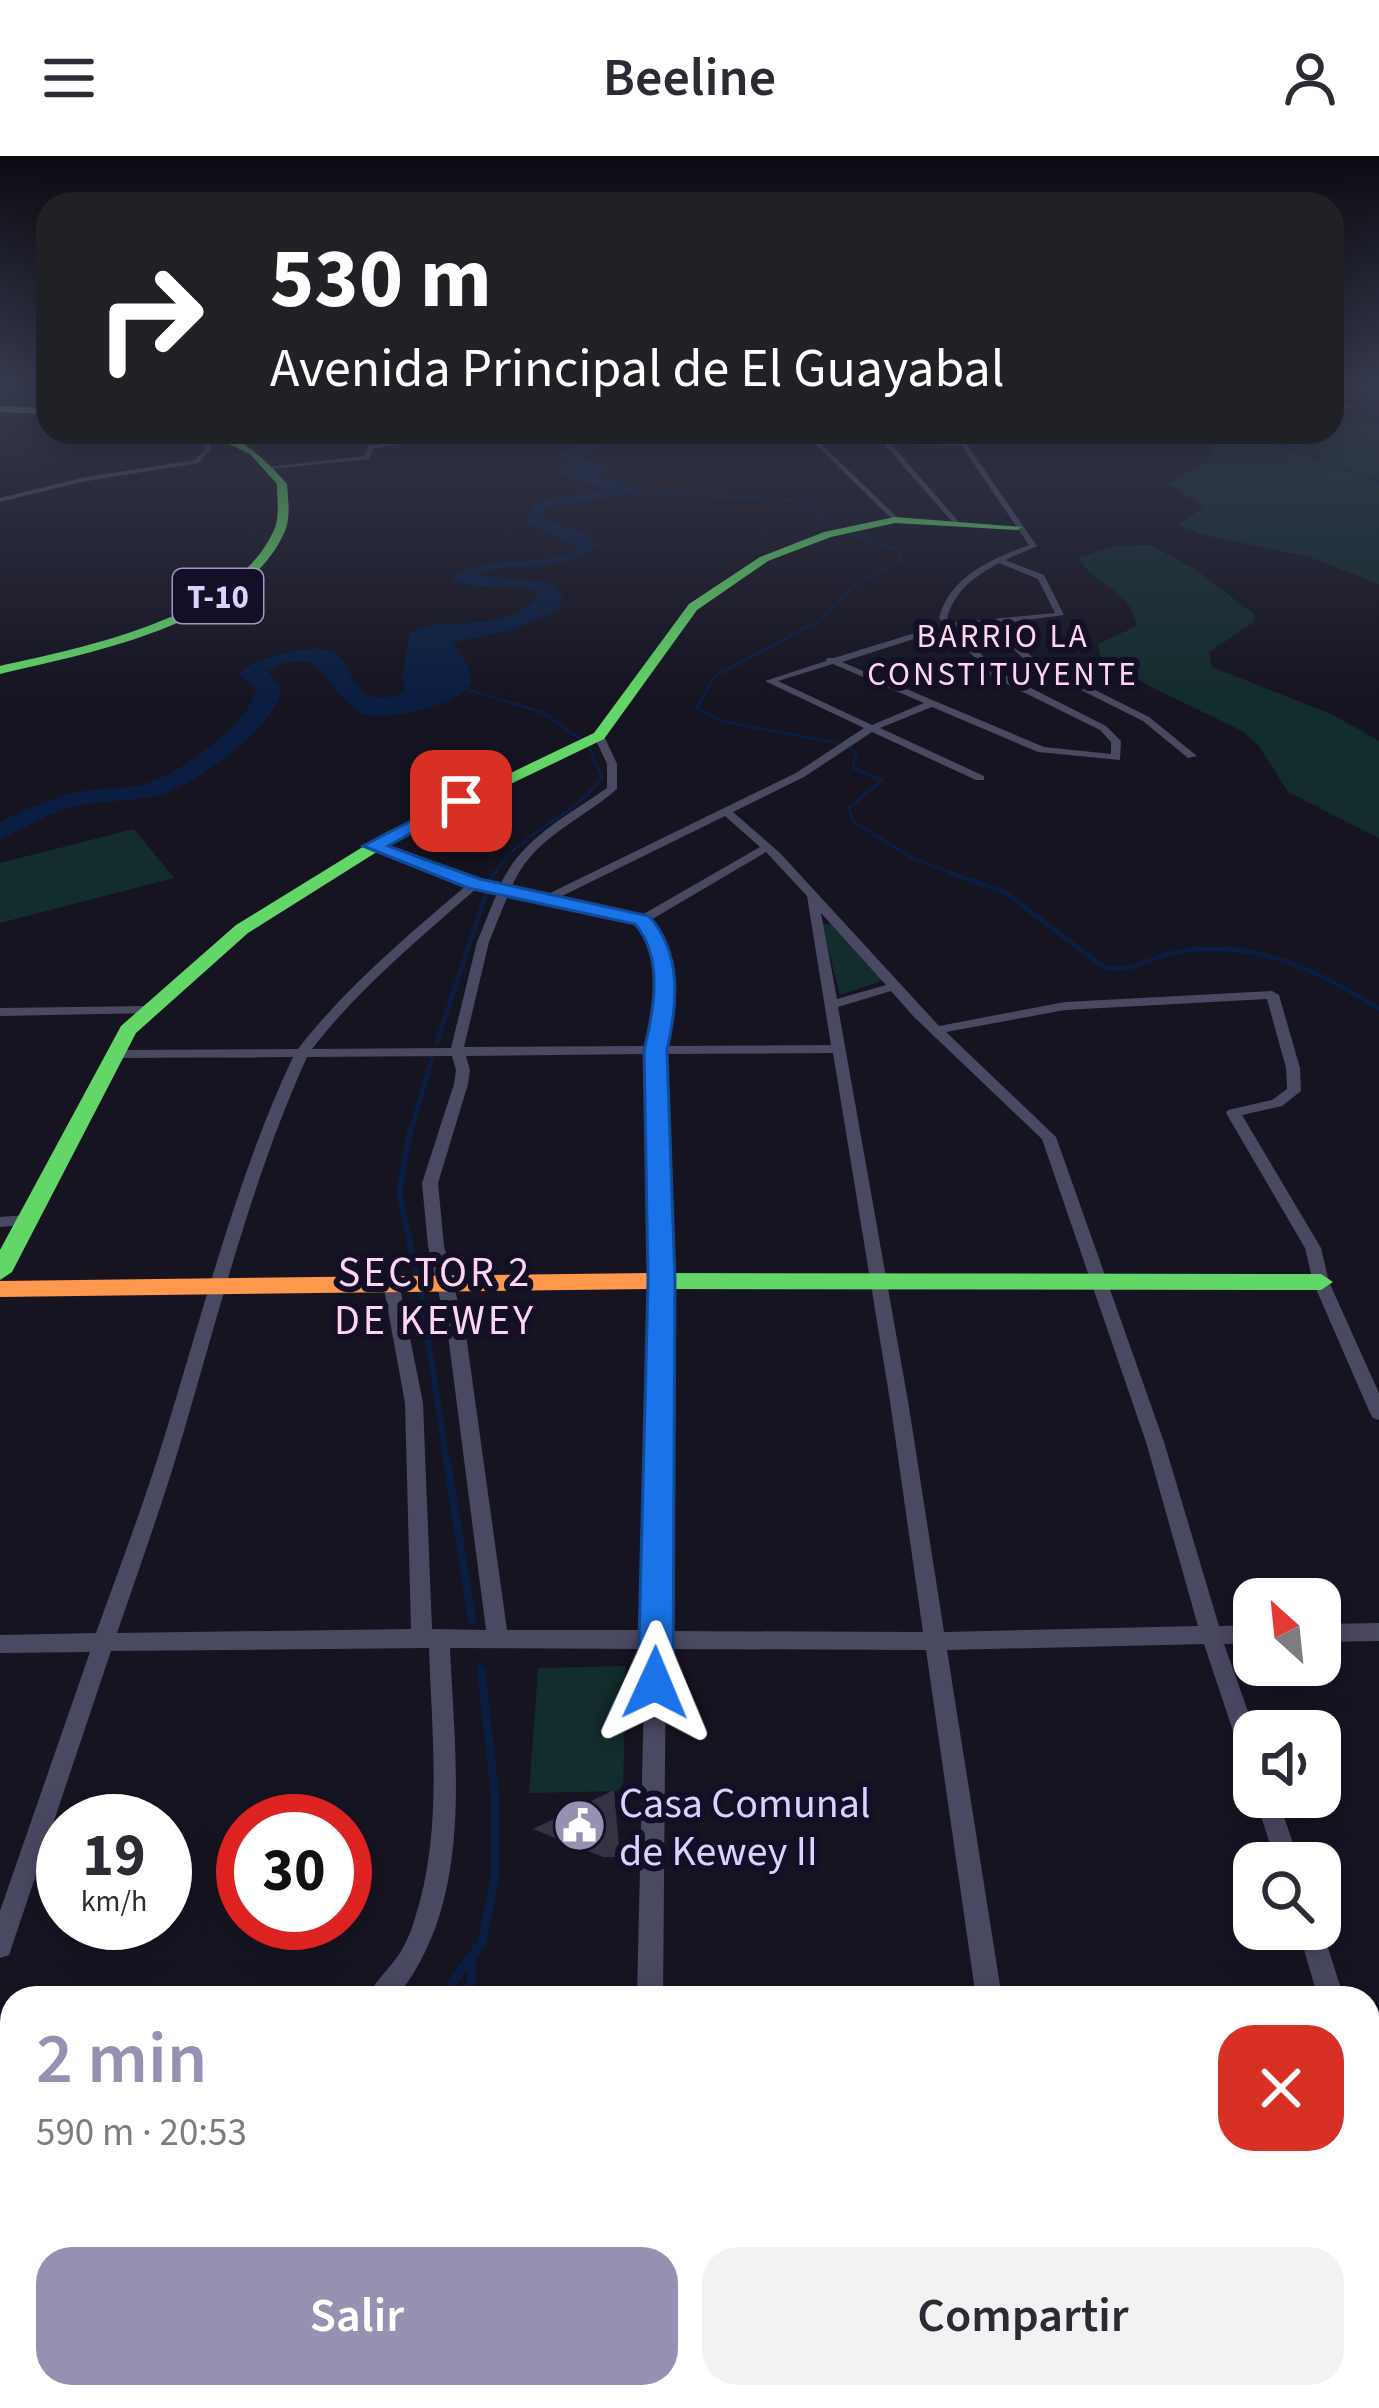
<!DOCTYPE html>
<html lang="es">
<meta charset="utf-8">
<style>
:root{--surface:#fff;--page:#f2f2f3;--text:#2b2b33;--muted:#7c7c81;--accent:#9591b1}
body{margin:0;font-family:"Source Sans 3",sans-serif;background:var(--page);color:var(--text);height:100vh;display:flex;flex-direction:column;font-size:45px;white-space:nowrap}
*{box-sizing:border-box;margin:0}
p{font-size:39px;color:var(--muted)}
.icon{flex:none;width:66px;height:66px;fill:none;stroke:currentColor;stroke-width:2;stroke-linecap:round;stroke-linejoin:round}
.map{position:relative;flex:1;overflow:hidden}
.details{position:absolute;left:0px;top:1830px;width:1380px;height:423px;display:flex;flex-direction:column;background:var(--surface);border-radius:36px 36px 0 0;box-shadow:0 6px 30px #0003}
.details>*{flex:none}
.top-card{position:absolute;left:36px;top:36px;width:1308px;height:252px;border-radius:36px;box-shadow:0 6px 30px #0003;background:#202124;color:#fff;overflow:hidden}
.needle{width:78px;rotate:333deg}
.fabs{position:absolute;left:1233px;top:1422px;display:grid;gap:24px}
.fabs a{display:grid;place-items:center;width:108px;height:108px;border-radius:24px;background:var(--surface);box-shadow:0 6px 30px #0003;font-size:60px}
.speed{position:absolute;left:36px;top:1638px;display:flex;gap:24px;font-size:60px;font-weight:700;text-align:center}
.speed>*{display:grid;place-content:center;width:156px;height:156px;border-radius:50%;background:var(--surface);box-shadow:0 6px 30px #0003;line-height:1}
.speed small{font-size:30px;font-weight:400}
.speed .limit{border:18px solid #d22;background:#fff;color:#111}
.pin{position:absolute;display:grid;place-items:center;width:102px;height:102px;color:#fff;margin:-51px;border-radius:24px;box-shadow:0 6px 18px #0006}
.me{position:absolute;width:132px;margin:-66px;rotate:1deg;stroke-linejoin:round;filter:drop-shadow(0 0 9px #0008)}
.turn{display:flex;align-items:center;gap:42px;height:252px;padding:0 36px;font-size:54px}
.turn .icon{width:156px;height:156px;stroke-width:2.5}
.turn b{display:block;font-size:84px;line-height:102px}
.round{display:grid;place-items:center;flex:none;width:126px;height:126px;border-radius:36px;background:var(--page)}
.summary{display:flex;align-items:center;justify-content:space-between;height:204px;padding:0 36px}
h1{font-size:72px;font-weight:600;line-height:90px;color:var(--accent)}
.action{display:flex;gap:24px;margin-top:auto;padding:24px 36px}
.action a{flex:1;height:138px;border-radius:36px;background:var(--accent);color:#fff;font-size:48px;font-weight:600;line-height:138px;text-align:center}
.action a+a{background:var(--page);color:var(--text)}
header{display:flex;justify-content:space-between;align-items:center;height:156px;padding:0 36px;background:var(--surface);font-size:54px;font-weight:600}
.map>svg:first-child{display:block}
.green{fill:#132c2d}
.water{fill:#0b1e41}
.lines{fill:none;stroke-linecap:round;stroke-linejoin:round}
.stream-far4{stroke:#0b1e41;stroke-width:3}
.stream-far3{stroke:#0b1e41;stroke-width:4.5}
.stream-far2{stroke:#0b1e41;stroke-width:6}
.stream-far1{stroke:#0b1e41;stroke-width:8}
.stream{stroke:#0b1e41;stroke-width:9}
.building{fill:#343243}
.street{fill:#4a4962;fill-rule:evenodd}
.fast{fill:#63d668;fill-rule:evenodd}
.slow{fill:#ff974d;fill-rule:evenodd}
.route{fill:#1a73e8;stroke:#114b97;stroke-width:3}
.labels{text-anchor:middle;stroke-width:12;stroke-linejoin:round;paint-order:stroke}
.shield{fill:#130f26;stroke:#9e99be;stroke-width:3}
.shield-label{font-size:33px;font-weight:bold;fill:#d9d4ff}
.far-neighbourhood-label{font-size:33px;letter-spacing:3px;fill:#ffd6f0;stroke:#130f26}
.quarter-label{font-size:42px;letter-spacing:3px;fill:#ffd6f0;stroke:#130f26}
.near-poi-label{font-size:42px;fill:#d9d4ff;stroke:#130f26;text-anchor:start}
</style>
<header><svg class="icon" aria-label="menu" viewBox="0 0 24 24"><path d="M4 6h16M4 12h16M4 18h16"/></svg>Beeline<svg class="icon" aria-label="person" viewBox="0 0 24 24"><circle cx="12" cy="8" r="4"/><path d="M4 21q1-7 8-7t8 7"/></svg></header>
<div class="map">
<svg width="1379" height="2252" viewBox="0 0 1379 2252">
<rect width="100%" height="100%" fill="#161421"/>
<g class="green">
<path d="M1332,266L1379,269V428L1309,401L1199,378L1178,368L1205,351L1168,328C1183,314 1213,316 1212,289C1238,264 1298,276 1332,276Z"/>
<path d="M1150,389L1195,413L1255,459L1254,466L1209,496L1212,511L1333,559L1379,585V682L1288,636L1259,590L1242,575L1149,530L1100,500L1098,488L1137,470C1132,435 1092,428 1078,401L1114,390Z"/>
<path d="M134,673L174,722L0,767V707Z"/>
<path d="M822,768H833L884,824L840,839Z"/>
<path d="M626,1510L623,1635L529,1637L538,1512Z"/>
</g>
<path class="water" d="M665,276H695L600,289L577,299L610,311L597,322L635,333L613,341L546,350L542,362L581,376L598,389C570,418 511,404 474,418L554,428L563,440L559,453L514,474L454,486C458,498 475,511 470,528C462,549 383,566 364,558C340,547 330,519 308,505L286,506L268,516L281,533C280,568 193,630 159,639C129,647 98,643 67,652C44,660 22,673 0,684V666C29,652 57,639 89,634C107,631 127,634 145,628C179,618 250,568 256,533L239,518C252,503 318,484 336,498C359,516 346,550 400,539L405,533L402,520L410,477C452,454 486,484 538,442L534,434C507,423 478,438 452,423L455,418C496,399 541,411 581,393L523,365L537,345L611,334L558,319L568,307L558,297L591,285Z"/>
<g class="lines">
<g class="stream-far4">
<path d="M1249,276L1379,326"/>
<path d="M622,336L796,344L811,349L836,372"/>
<path d="M459,531L541,556L581,583"/>
<path d="M837,587L720,565L697,552L715,520L822,463L853,431L903,404L897,394L849,377"/>
<path d="M850,592L856,597L853,612L882,624L849,652L853,665L910,701L959,720"/>
<path d="M493,720C519,675 573,663 602,621L589,591"/>
</g>
<g class="stream-far3">
<path d="M951,717L1006,737L1105,812C1133,817 1150,801 1177,796C1252,782 1318,814 1379,853"/>
<path d="M490,725L495,717"/>
<path d="M437,886L487,735"/>
<path d="M410,978L432,902"/>
</g>
<g class="stream-far2">
<path d="M410,975L399,1036L416,1115"/>
<path d="M421,1137L447,1307"/>
</g>
<g class="stream-far1">
<path d="M447,1304L472,1464"/>
<path d="M481,1513L495,1639V1724"/>
</g>
<g class="stream">
<path d="M441,1842L482,1786L495,1721"/>
<path d="M471,1842L472,1804"/>
<path d="M473,2241V2252"/>
<path d="M33,2252L37,2241"/>
</g>
</g>
<path class="building" d="M614,1634L620,1701H603L533,1673Z"/>
<g class="lines">
<g class="street">
<path d="M1332,243L1351,250L1352,251L1349,253L1332,247Z"/>
<path d="M204,276H210L211,294L198,307L81,326L0,346V342L81,322L194,304L205,294Z"/>
<path d="M401,276H408L416,285L373,293L370,303L271,313L268,311L365,300L368,290L408,284Z"/>
<path d="M491,276H497L496,282H492Z"/>
<path d="M958,276H964L966,287L1037,390L1005,404L1044,419L1064,459L998,468L1035,504L1149,561L1197,600L1188,602L1143,565L1035,511L995,514L1106,570L1121,585L1120,604L1038,596L932,551L880,572L984,620V624H976L872,576L804,621L733,656L780,697L939,870L1065,846L1272,835L1279,839L1300,912L1301,935L1282,950L1242,959L1321,1092L1329,1126L1379,1237V1264L1373,1262L1370,1257L1313,1126L1305,1092L1226,957L1228,954L1272,944L1287,933L1286,912L1267,843L1065,854L946,876L1056,981L1164,1286L1219,1470L1254,1469V1487L1224,1488L1255,1575L1254,1615L1246,1612L1243,1605L1204,1488L947,1494L1002,1842H976L926,1494L666,1493L663,1842H637L645,1493L450,1492C455,1608 475,1745 396,1842H367C374,1827 385,1817 395,1804C404,1793 411,1776 415,1762C443,1676 432,1581 429,1492L111,1495L12,1790L9,1799L0,1802V1755L90,1496L0,1497V1479L96,1477C119,1413 143,1350 163,1285C203,1157 236,1022 293,901L113,902L106,898L113,894L298,893C346,831 407,780 467,729L369,692V688H377L479,725L500,730C519,684 567,660 607,632V608L594,580L595,578H603L617,608V633C579,666 530,683 511,733L544,740L796,617L864,572L765,525L826,505L827,502H834L944,468L939,462C950,420 991,403 1029,389L961,289L891,288L958,365L955,369L884,288L820,287L898,362L895,366L813,286L773,284L814,282L959,285ZM999,407L1038,423L1055,457L952,467L947,462C955,434 975,420 999,407ZM989,469L1027,506L991,509L957,472ZM948,472L991,520L1100,574L1111,586V598L1044,591L842,506ZM833,508L924,547L872,569L778,525ZM725,660L760,691L640,760L556,743ZM766,696L807,740L831,889L663,890C674,847 676,802 649,765ZM477,732L497,737L477,786L451,892L312,893C359,832 420,782 477,732ZM508,739L638,768C665,804 661,849 649,890L464,891L489,786ZM821,757L886,829L837,843ZM891,835L914,861L1042,983L1146,1286L1198,1470L944,1476L908,1245L838,851ZM833,897L890,1245L923,1476L666,1475L669,1124L662,898ZM648,898L653,1124L645,1474H507L466,1179L444,1090L438,1027L468,928L470,914L466,900ZM452,900L456,914L454,928L422,1027L428,1090L448,1179L486,1474L432,1473L423,1247L399,1127L391,1121L383,1127L405,1247L411,1473L117,1477C139,1413 162,1349 181,1285C219,1157 252,1022 307,901Z"/>
<path d="M148,850L155,854L153,857L0,860V852Z"/>
<path d="M27,1059L35,1064L33,1068L0,1071V1061Z"/>
<path d="M1379,1467V1485L1320,1486V1468Z"/>
<path d="M1255,1641H1277L1300,1707H1276Z"/>
<path d="M1320,1768L1322,1773L1344,1842H1318L1298,1773H1320Z"/>
<path d="M1368,1950L1377,1954L1379,1957V2011L1369,2007L1368,2003Z"/>
<rect x="1368" y="2120" width="11" height="28"/>
<rect x="0" y="2136" width="12" height="28"/>
<path d="M227,2241H257L255,2252H225Z"/>
<path d="M1039,2241H1069L1071,2252H1041Z"/>
</g>
<g class="fast">
<path d="M0,250L48,252V258L0,256Z"/>
<path d="M203,276C239,276 265,303 287,328C288,343 291,361 285,375C244,469 89,497 0,518V510C84,491 235,462 274,374C280,361 277,343 277,328L250,298Z"/>
<path d="M895,361L1022,371L1017,374L895,367L831,381L768,405L697,454L604,583L399,682L248,777L136,877L12,1116L0,1124V1094L121,870L236,769L387,676L594,577L689,448L760,401L824,376Z"/>
<path d="M650,1117L1321,1118L1333,1126L1321,1134L650,1133L638,1125Z"/>
</g>
<path class="slow" d="M650,1117L662,1125L650,1133L0,1141V1125Z"/>
</g>
<linearGradient id="sky" x2="0" y2="1"><stop stop-color="#0c0b12"/><stop offset="0.42" stop-color="#363a4e"/><stop offset="1" stop-color="#363a4e" stop-opacity="0"/></linearGradient>
<rect width="1379" height="543" fill="url(#sky)"/>
<path class="route" d="M455,642L470,645L388,690L480,723L649,760C682,797 678,847 667,894L675,1124L673,1527L668,1538L655,1543L643,1538L638,1527L648,1124L644,894C654,854 664,801 635,768L468,732L363,690Z"/>
<defs>
<symbol id="civic-disc" viewBox="-11 -11 22 22"><circle r="9.5" fill="#9591b1" stroke="#130f26"/><path d="M-.6-6.5H3V-4.5H.6V-3L4-1V1h2V6H-6V1h2V-1L-.6-3ZM-1.2 2.5V6h2.4V2.5Z" fill="#fff"/></symbol>
</defs>
<g fill-rule="evenodd">
<use href="#civic-disc" x="550" y="1640" width="59" height="59"/>
</g>
<g class="labels">
<rect class="shield" x="173" y="413" width="90" height="54" rx="9"/>
<g class="shield-label">
<text x="218" y="452">T-10</text>
</g>
<g class="far-neighbourhood-label">
<text x="1003" y="491">BARRIO LA<tspan x="1003" dy="38">CONSTITUYENTE</tspan></text>
</g>
<g class="quarter-label">
<text x="435" y="1130">SECTOR 2<tspan x="435" dy="48">DE KEWEY</tspan></text>
</g>
<g class="near-poi-label">
<text x="619" y="1661">Casa Comunal<tspan x="619" dy="48">de Kewey II</tspan></text>
</g>
</g>
</svg>
<div class="fabs">
<a><svg class="needle" viewBox="-14 -14 28 28"><path d="M0-13l5 13h-10z" fill="#e53935"/><path d="M0 13l5-13h-10z" fill="#7c7c81"/></svg></a>
<a><svg class="icon" aria-label="sound" viewBox="0 0 24 24"><path d="M4 9h4l5-4v14l-5-4H4zM17 9q2 3 0 6"/></svg></a>
<a><svg class="icon" aria-label="search" viewBox="0 0 24 24"><circle cx="10" cy="10" r="6"/><path d="M15 15l6 6"/></svg></a>
</div>
<div class="speed"><div>19<small>km/h</small></div><div class="limit">30</div></div>
<div class="pin" style="left:461px;top:645px;background:#d93025"><svg class="icon" aria-label="arrive" viewBox="0 0 24 24"><path d="M6 21V4h12l-3 4 3 4H6"/></svg></div>
<svg class="me" style="left:655px;top:1527px" viewBox="-20 -20 40 40"><path d="M0-17L14 15 0 8-14 15z" fill="#1a73e8" stroke="#fff" stroke-width="4"/></svg>
<div class="top-card">
<div class="turn"><svg class="icon" aria-label="right" viewBox="0 0 24 24"><path d="M7 20v-9h11M14 6l5 5-5 5"/></svg><div><b>530 m</b>Avenida Principal de El Guayabal</div></div>
</div>
<section class="details">
<div class="summary"><div><h1>2 min</h1><p>590 m · 20:53</p></div><a class="round" style="background:#d93025;color:#fff"><svg class="icon" aria-label="close" viewBox="0 0 24 24"><path d="M6 6l12 12M18 6L6 18"/></svg></a></div>
<div class="action"><a>Salir</a><a>Compartir</a></div>
</section>
</div>
